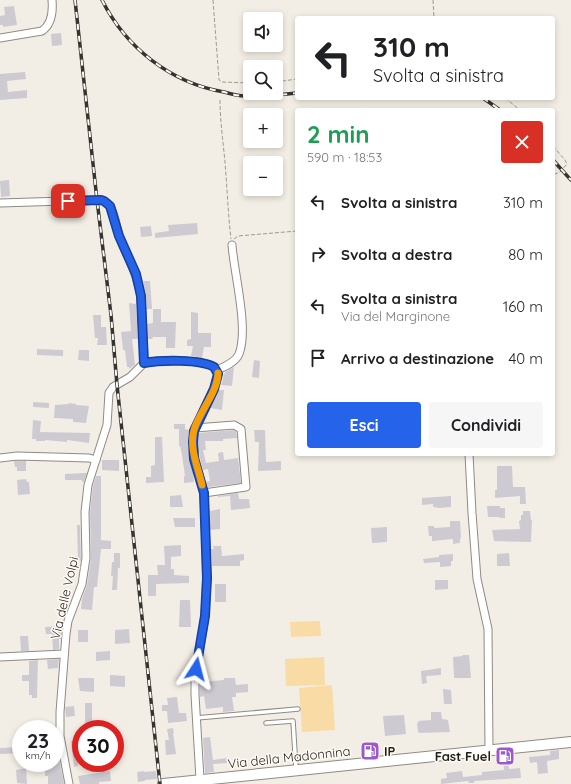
<!DOCTYPE html>
<html lang="it">
<meta charset="utf-8">
<style>
:root{--surface:#fff;--page:#f6f6f6;--text:#202124;--muted:#757577;--accent:#2563eb}
body{margin:0;font-family:Quicksand,sans-serif;background:var(--page);color:var(--text);height:100vh;display:flex;flex-direction:column;font-size:15px;white-space:nowrap}
*{box-sizing:border-box;margin:0}
p{font-size:13px;color:var(--muted)}
.icon{flex:none;width:22px;height:22px;fill:none;stroke:currentColor;stroke-width:2;stroke-linecap:round;stroke-linejoin:round}
.map{position:relative;flex:1;overflow:hidden}
.details{position:absolute;left:295px;top:108px;width:260px;height:348px;display:flex;flex-direction:column;background:var(--surface);border-radius:4px;box-shadow:0 2px 6px #0003}
.details>*{flex:none}
.top-card{position:absolute;left:295px;top:16px;width:260px;height:84px;border-radius:4px;box-shadow:0 2px 6px #0003;background:#fff;color:var(--text);overflow:hidden}
.tools{position:absolute;left:243px;top:12px;display:grid;gap:8px}
.tools a{display:grid;place-items:center;width:40px;height:40px;border-radius:4px;background:var(--surface);box-shadow:0 2px 6px #0003;font-size:20px}
.speed{position:absolute;left:12px;top:720px;display:flex;gap:8px;font-size:20px;font-weight:700;text-align:center}
.speed>*{display:grid;place-content:center;width:52px;height:52px;border-radius:50%;background:var(--surface);box-shadow:0 2px 6px #0003;line-height:1}
.speed small{font-size:10px;font-weight:400}
.speed .limit{border:6px solid #d22;background:#fff;color:#111}
.pin{position:absolute;display:grid;place-items:center;width:34px;height:34px;color:#fff;margin:-17px;border-radius:8px;box-shadow:0 2px 6px #0006}
.me{position:absolute;width:44px;margin:-22px;rotate:9deg;stroke-linejoin:round;filter:drop-shadow(0 0 3px #0008)}
.turn{display:flex;align-items:center;gap:14px;height:84px;padding:0 12px;font-size:18px}
.turn .icon{width:52px;height:52px;stroke-width:2.5}
.turn b{display:block;font-size:28px;line-height:34px}
.round{display:grid;place-items:center;flex:none;width:42px;height:42px;border-radius:4px;background:var(--page)}
.head{display:flex;align-items:center;justify-content:space-between;height:68px;padding:0 12px}
h1{font-size:24px;font-weight:700;line-height:30px;color:#1e9e55}
.primary-button{display:flex;gap:8px;margin-top:auto;padding:8px 12px}
.primary-button a{flex:1;height:46px;border-radius:4px;background:var(--accent);color:#fff;font-size:16px;font-weight:700;line-height:46px;text-align:center}
.primary-button a+a{background:var(--page);color:var(--text)}
ul{padding:0;list-style:none}
li{display:flex;align-items:center;gap:12px;height:52px;padding:0 12px}
li div{flex:1}
li b{display:block;font-size:15px}
li em{font-style:normal}
.map>svg:first-child{display:block}
.green{fill:#f9dca5}
.building{fill:#cecad2}
.lines{fill:none;stroke-linecap:round;stroke-linejoin:round}
.lane-casing{stroke:#8f8b83;stroke-width:5.5}
.street-casing{stroke:#8f8b83;stroke-width:9}
.secondary-casing{stroke:#8f8b83;stroke-width:12}
.path{stroke:#9d9a93;stroke-width:1;stroke-dasharray:4 2;stroke-linecap:butt}
.lane{stroke:#fff;stroke-width:3.5}
.street{stroke:#fff;stroke-width:7}
.secondary{stroke:#fff;stroke-width:10}
.rail-casing{stroke:#363430;stroke-width:3.5}
.rail{stroke:#fffbf4;stroke-width:2;stroke-dasharray:6;stroke-linecap:butt}
.route-casing{stroke:#184099;stroke-width:10}
.route{stroke:#2563eb;stroke-width:7}
.slow{stroke:#f59e0b;stroke-width:7}
.labels{text-anchor:middle;stroke-width:3;stroke-linejoin:round;paint-order:stroke}
.street-label{font-size:13px;fill:#201e1b;stroke:#fffbf4}
.poi-label{font-size:13px;font-weight:bold;fill:#201e1b;stroke:#fffbf4;text-anchor:start}
</style>
<div class="map">
<svg width="571" height="784" viewBox="0 0 571 784">
<rect width="100%" height="100%" fill="#f2eee5"/>
<g class="green">
<path d="M320,621L321,636L291,637L290,622Z"/>
<path d="M324,657L325,685L286,686L285,659Z"/>
<path d="M332,685L335,730L302,732L299,688Z"/>
</g>
<g class="building">
<path d="M14,6L17,25L3,27V25H0V16L5,15L4,7Z"/>
<path d="M61,33L62,45L52,46L51,34Z"/>
<path d="M25,72L26,79L7,81L8,92L27,90V98L0,100V74Z"/>
<path d="M9,180L10,196L1,197L0,181Z"/>
<path d="M197,223L198,234L155,238V233L169,231L168,225Z"/>
<path d="M151,226L152,236L141,237L140,227Z"/>
<path d="M143,281H150L152,309H147L146,295Z"/>
<path d="M129,303L136,304L138,339H132L135,365L129,369V367H127L125,350H123L121,332L131,331Z"/>
<path d="M153,309H161V322H176L175,348H166V337H153L152,339H148L147,324L153,323Z"/>
<path d="M191,312L198,313V333H211V347H204L202,358L191,356L193,346H187V340L191,339Z"/>
<path d="M93,315H101V327H106L107,345H97L98,338H95Z"/>
<path d="M37,349L63,350V356L37,355Z"/>
<path d="M79,350H89V361L78,360Z"/>
<path d="M254,360L260,361L259,378L252,377Z"/>
<path d="M234,367L232,386L221,385L225,372Z"/>
<path d="M219,390H224L222,410L210,408Z"/>
<path d="M33,402L49,403V408L33,407Z"/>
<path d="M69,403L76,404V405L89,406L86,423L73,422V419L54,418L55,405L69,404Z"/>
<path d="M33,420L41,421L40,432L90,433L89,443L67,440V442L45,440V441H36V439H32Z"/>
<path d="M174,424H185V429L189,430L188,443L190,460L193,472L194,482L184,483V476H185L182,455L180,446H179V429H174Z"/>
<path d="M233,430L236,432L237,438L223,439V441H205L206,450H203L206,463L219,461L218,453L223,452L224,460L238,458L241,483L208,487L206,482L210,481L208,469L203,470L200,458L198,442L199,433Z"/>
<path d="M254,430H265L266,462L281,461V470L258,471L259,442H255Z"/>
<path d="M155,437H162L164,482L146,483V477H151V466L155,465Z"/>
<path d="M102,460H119V471L102,470Z"/>
<path d="M14,461H26V471H17V467H15Z"/>
<path d="M497,466H512L513,487H525L526,504H520V496L495,498V490H497Z"/>
<path d="M83,473H87L84,482H82V480H65V474Z"/>
<path d="M96,476H101V540L111,541V549H101L97,587H94L92,610L81,609L82,599L87,585L91,559L90,512L93,486Z"/>
<path d="M26,479L27,482H29L30,494L18,495L17,480Z"/>
<path d="M238,493L239,499H249L250,508L231,510L230,496L218,497V496Z"/>
<path d="M181,495L183,507H170V496Z"/>
<path d="M451,496V507L439,508L433,507V504L422,505V498Z"/>
<path d="M487,506H500V508H505V518H500L499,517H488Z"/>
<path d="M220,509V529L210,530V511Z"/>
<path d="M523,511H530L531,520H532L531,542L494,541L492,530L520,529L519,521L521,520V515H523Z"/>
<path d="M173,518H195V527H175Z"/>
<path d="M450,521H460L461,538L460,539V543L453,544V539L432,541V536H429L428,526H434V528L450,527Z"/>
<path d="M77,525H80L81,561L78,560Z"/>
<path d="M387,527V542L372,543L371,528Z"/>
<path d="M181,545V556L171,557V569H174V575L189,576V583L156,584V596H148V575H158L157,565H165L164,546Z"/>
<path d="M213,546H221L222,556L244,554V560L240,561V566H212L211,549H214Z"/>
<path d="M114,553H120V568H118L117,590H112L113,576H111L112,562H114Z"/>
<path d="M509,553L510,566H497V554Z"/>
<path d="M453,554V561H451V566L440,567V562L424,563L423,559L439,557V555Z"/>
<path d="M435,580H448V589L435,590Z"/>
<rect x="215" y="584" width="11" height="18"/>
<path d="M180,600H190L191,627H179Z"/>
<path d="M62,626L61,639H59V649L53,650L52,634H46L45,627Z"/>
<path d="M129,629L130,643L115,644V630Z"/>
<rect x="78" y="630" width="10" height="12"/>
<path d="M20,636H28L29,651H21Z"/>
<path d="M110,651V660L96,661V652Z"/>
<path d="M462,655H469L471,678H454L453,657L463,656Z"/>
<path d="M59,659L58,668L48,669L47,660Z"/>
<path d="M38,660L37,698H32V695H29V681H22V675H29V661Z"/>
<path d="M441,668V675L426,676L427,683L422,684L421,671Z"/>
<path d="M110,675L125,676V687L110,686Z"/>
<path d="M78,678H94V692L80,691Z"/>
<path d="M224,678H235L236,685L248,684V692L236,693V697H232L234,711L223,712V707L206,709L204,696L200,697V682L224,680Z"/>
<path d="M443,689L451,690L452,704H444Z"/>
<path d="M177,697L179,713H186L187,721L168,723L167,711H162V705H168L167,698Z"/>
<rect x="85" y="703" width="7" height="21"/>
<path d="M74,706L75,716L66,717L65,707Z"/>
<path d="M431,712H441L442,719L448,720L450,732L419,733V732H418L417,723L419,722L418,721L431,720Z"/>
<path d="M404,715L406,734L385,736L383,716Z"/>
<path d="M173,728L174,733H173L176,754L166,755L165,740H169L167,729Z"/>
<path d="M210,737L213,760L227,758V763L213,764L214,772L205,773L203,738Z"/>
<path d="M71,741H77V752H81V762H78V766L74,767Z"/>
<path d="M21,747V753L0,754V748Z"/>
<path d="M55,747H57L64,784H48V776H45V769L38,770L37,763H55Z"/>
<path d="M559,750V759L547,761L548,773L538,774L537,762L530,763L529,757L550,755V751Z"/>
<path d="M507,755L509,769L520,768L521,778L474,781V783H469L468,781L441,784V779L447,778L446,773L462,771L463,777L482,775V772L504,770L503,756Z"/>
<path d="M26,768L27,784L17,783L16,770Z"/>
<path d="M110,771L111,781L99,782V784H80L78,776Z"/>
<path d="M144,771V772L156,771L157,779L145,780V781L138,782L137,772Z"/>
</g>
<g class="lines">
<defs>
<g id="lane">
<path d="M196,718L298,709"/>
<path d="M266,723L293,721L296,769"/>
</g>
<g id="street">
<path d="M0,38L42,31C52,24 53,11 52,0"/>
<path d="M0,203L97,200C102,200 107,201 110,206C115,214 116,226 119,235C127,257 137,272 141,296L144,363"/>
<path d="M144,363C161,360 200,359 215,367L218,374L214,389L194,431L193,442L195,459L204,493L207,578L205,616L195,678V695L200,779"/>
<path d="M217,370C224,367 236,362 239,354C249,329 234,273 232,245"/>
<path d="M195,428L234,425L241,429L246,487L204,493"/>
<path d="M469,454L472,513L477,579L488,629L489,750"/>
<path d="M0,458L17,456L89,458L96,460"/>
<path d="M0,657L64,654"/>
<path d="M69,784L60,736V712L66,634L68,621L82,584L86,558L85,512L88,485L107,425L109,393L113,387L130,377L144,363"/>
</g>
<path id="secondary" d="M163,784L571,742"/>
</defs>
<use href="#lane" class="lane-casing"/>
<use href="#street" class="street-casing"/>
<use href="#secondary" class="secondary-casing"/>
<g class="path">
<path d="M213,0L219,80L222,82L250,83"/>
<path d="M433,0L434,18"/>
<path d="M276,82L297,79"/>
<path d="M505,98L520,110"/>
<path d="M220,100C220,120 223,141 225,162C227,187 228,213 231,239"/>
<path d="M471,110L480,109L485,110"/>
<path d="M553,146L565,160L567,164L560,172L553,175"/>
<path d="M234,239L238,236L297,231"/>
</g>
<use href="#lane" class="lane"/>
<use href="#street" class="street"/>
<use href="#secondary" class="secondary"/>
<defs>
<g id="rail">
<path d="M75,0L97,200L111,315L117,385L160,784"/>
<path d="M102,0C126,48 171,83 224,92C231,94 238,96 245,96C262,97 280,95 297,93"/>
<path d="M483,98L500,110"/>
<path d="M553,160L571,180"/>
</g>
</defs>
<use href="#rail" class="rail-casing"/>
<use href="#rail" class="rail"/>
</g>
<g class="lines">
<defs>
<path id="route" d="M68,201L101,200L104,201L110,206L119,236L136,274L141,296L144,363C161,360 200,359 214,367L218,374L214,389L194,431L193,442L194,459L204,493L207,578L205,616L196,669"/>
</defs>
<use href="#route" class="route-casing"/>
<use href="#route" class="route"/>
<path class="slow" d="M202,485C198,467 189,448 194,430C199,412 218,392 218,373"/>
</g>
<defs>
<symbol id="fuel-square" viewBox="-11 -11 22 22"><rect x="-9" y="-9" width="18" height="18" rx="4" fill="#9d58cd" stroke="#fffbf4"/><path d="M-5.5-6h7V0h2V4h1.3V-2.5L3-4.5l.8-.8L6-3V5H2.5V1h-1V6h-7ZM-4.2-4.7v3.2H.2V-4.7Z" fill="#fff"/></symbol>
</defs>
<g fill-rule="evenodd">
<use href="#fuel-square" x="359" y="740" width="22" height="22"/>
<use href="#fuel-square" x="494" y="745" width="22" height="22"/>
</g>
<g class="labels">
<g class="street-label">
<text transform="translate(64 598) rotate(-77)" y="5">Via delle Volpi</text>
<text transform="translate(289 757) rotate(-6)" y="5">Via della Madonnina</text>
</g>
<g class="poi-label">
<text x="384" y="756">IP</text>
<text x="491" y="761" text-anchor="end">Fast Fuel</text>
</g>
</g>
</svg>
<div class="tools">
<a><svg class="icon" aria-label="sound" viewBox="0 0 24 24"><path d="M4 9h4l5-4v14l-5-4H4zM17 9q2 3 0 6"/></svg></a>
<a><svg class="icon" aria-label="search" viewBox="0 0 24 24"><circle cx="10" cy="10" r="6"/><path d="M15 15l6 6"/></svg></a>
<a>+</a>
<a>−</a>
</div>
<div class="speed"><div>23<small>km/h</small></div><div class="limit">30</div></div>
<div class="pin" style="left:68px;top:201px;background:#d93025"><svg class="icon" aria-label="arrive" viewBox="0 0 24 24"><path d="M6 21V4h12l-3 4 3 4H6"/></svg></div>
<svg class="me" style="left:196px;top:669px" viewBox="-20 -20 40 40"><path d="M0-17L14 15 0 8-14 15z" fill="#2563eb" stroke="#fff" stroke-width="4"/></svg>
<div class="top-card">
<div class="turn"><svg class="icon" aria-label="left" viewBox="0 0 24 24"><path d="M17 20v-9H6M10 6l-5 5 5 5"/></svg><div><b>310 m</b>Svolta a sinistra</div></div>
</div>
<section class="details">
<div class="head"><div><h1>2 min</h1><p>590 m · 18:53</p></div><a class="round" style="background:#d93025;color:#fff"><svg class="icon" aria-label="close" viewBox="0 0 24 24"><path d="M6 6l12 12M18 6L6 18"/></svg></a></div>
<ul>
<li><svg class="icon" aria-label="left" viewBox="0 0 24 24"><path d="M17 20v-9H6M10 6l-5 5 5 5"/></svg><div><b>Svolta a sinistra</b></div><em>310 m</em></li>
<li><svg class="icon" aria-label="right" viewBox="0 0 24 24"><path d="M7 20v-9h11M14 6l5 5-5 5"/></svg><div><b>Svolta a destra</b></div><em>80 m</em></li>
<li><svg class="icon" aria-label="left" viewBox="0 0 24 24"><path d="M17 20v-9H6M10 6l-5 5 5 5"/></svg><div><b>Svolta a sinistra</b><p>Via del Marginone</p></div><em>160 m</em></li>
<li><svg class="icon" aria-label="arrive" viewBox="0 0 24 24"><path d="M6 21V4h12l-3 4 3 4H6"/></svg><div><b>Arrivo a destinazione</b></div><em>40 m</em></li>
</ul>
<div class="primary-button"><a>Esci</a><a>Condividi</a></div>
</section>
</div>
